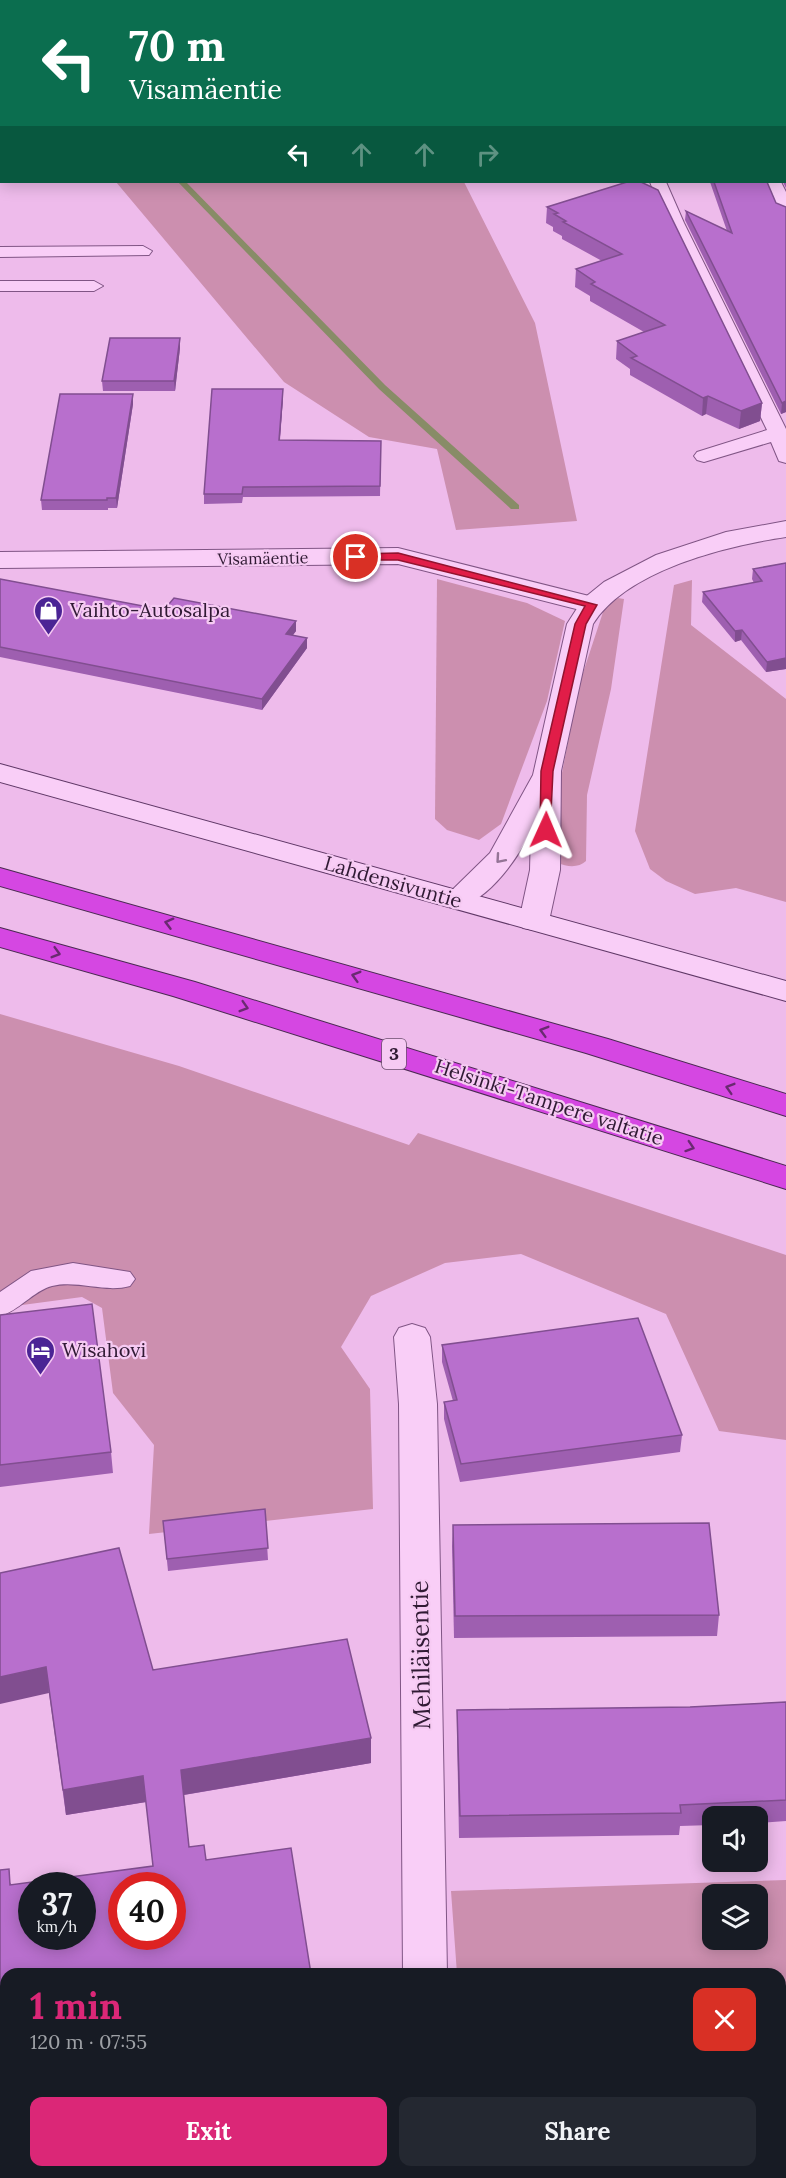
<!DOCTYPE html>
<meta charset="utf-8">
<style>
:root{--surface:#171b24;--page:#242831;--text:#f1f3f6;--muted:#9ea1a6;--accent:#db2777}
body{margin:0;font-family:Lora,serif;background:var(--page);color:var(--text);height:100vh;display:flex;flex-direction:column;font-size:22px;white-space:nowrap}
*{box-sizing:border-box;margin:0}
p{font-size:20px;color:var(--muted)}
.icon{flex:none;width:33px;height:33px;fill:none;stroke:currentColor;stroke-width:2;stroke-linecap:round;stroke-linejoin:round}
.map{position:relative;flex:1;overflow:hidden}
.details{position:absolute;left:0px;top:1968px;width:786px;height:210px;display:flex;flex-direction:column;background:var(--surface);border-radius:18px 18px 0 0;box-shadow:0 3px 15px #0003}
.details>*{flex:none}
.hud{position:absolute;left:0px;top:0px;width:786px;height:183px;box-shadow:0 3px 15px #0003;background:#0b6e4f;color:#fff;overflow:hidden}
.buttons{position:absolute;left:702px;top:1806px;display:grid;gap:12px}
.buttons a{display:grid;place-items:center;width:66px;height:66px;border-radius:12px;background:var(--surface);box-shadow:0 3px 15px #0003;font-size:30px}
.speed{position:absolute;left:18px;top:1872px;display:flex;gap:12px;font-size:30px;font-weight:700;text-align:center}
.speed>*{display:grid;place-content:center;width:78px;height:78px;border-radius:50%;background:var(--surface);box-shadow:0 3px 15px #0003;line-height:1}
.speed small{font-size:15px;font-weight:400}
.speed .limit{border:9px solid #d22;background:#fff;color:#111}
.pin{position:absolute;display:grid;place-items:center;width:51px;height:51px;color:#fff;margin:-26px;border:3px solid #fff;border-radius:50%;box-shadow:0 2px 6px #0007}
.me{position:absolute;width:66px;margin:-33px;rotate:1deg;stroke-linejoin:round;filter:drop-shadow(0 0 4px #0008)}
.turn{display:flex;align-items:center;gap:21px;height:126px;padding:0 30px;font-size:27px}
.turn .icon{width:78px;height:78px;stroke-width:2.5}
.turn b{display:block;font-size:42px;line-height:51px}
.lanes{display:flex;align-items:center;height:57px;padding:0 30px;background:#0003;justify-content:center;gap:30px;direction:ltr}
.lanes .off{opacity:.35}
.round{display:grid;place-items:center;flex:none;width:63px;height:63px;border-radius:12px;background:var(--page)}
.overview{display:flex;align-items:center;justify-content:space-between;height:102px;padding:0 30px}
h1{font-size:36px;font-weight:700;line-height:45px;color:var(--accent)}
.primary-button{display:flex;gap:12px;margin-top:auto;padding:12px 30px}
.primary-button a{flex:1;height:69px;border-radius:12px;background:var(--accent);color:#fff;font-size:24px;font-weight:700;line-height:69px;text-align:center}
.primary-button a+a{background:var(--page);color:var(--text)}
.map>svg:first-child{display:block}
.green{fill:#cc8faf;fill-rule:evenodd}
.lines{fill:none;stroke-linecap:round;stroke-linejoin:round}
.stream{fill:#888c67;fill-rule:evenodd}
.service-casing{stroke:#805585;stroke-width:2}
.minor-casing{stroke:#805585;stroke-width:2}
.tertiary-casing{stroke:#805585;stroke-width:2}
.secondary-casing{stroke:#603867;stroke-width:2}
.motorway-casing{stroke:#4b2a52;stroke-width:2}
.service{fill:#f9cef7;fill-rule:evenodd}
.minor{fill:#f9cef7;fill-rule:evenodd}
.tertiary{fill:#f9cef7;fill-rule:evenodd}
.secondary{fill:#f9cef7;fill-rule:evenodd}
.motorway{fill:#d547e2;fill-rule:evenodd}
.wall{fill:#9e5fb0}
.shaded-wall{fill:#814e90}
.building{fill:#b86fcd;stroke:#814e90;stroke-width:1.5;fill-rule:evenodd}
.oneway{stroke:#947496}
.oneway2{stroke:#6a2a71}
.route{fill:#e11d48;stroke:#92132f;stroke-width:1.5}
.labels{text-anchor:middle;stroke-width:4.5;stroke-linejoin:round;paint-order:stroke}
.far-street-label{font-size:16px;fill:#301a34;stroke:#f6caf3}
.shield{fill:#f6caf3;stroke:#6b4f6d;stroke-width:1.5}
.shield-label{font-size:18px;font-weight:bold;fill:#301a34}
.poi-label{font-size:20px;fill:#301a34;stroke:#f6caf3;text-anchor:start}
.street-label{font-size:20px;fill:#301a34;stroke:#f6caf3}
.near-street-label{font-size:24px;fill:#301a34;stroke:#f6caf3}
</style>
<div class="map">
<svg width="786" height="2178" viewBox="0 0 786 2178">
<rect width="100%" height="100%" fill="#eebbeb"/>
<g class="green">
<path d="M0,0H522L2,2L0,177Z"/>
<path d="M116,182H464L535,323L577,521L456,530L437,449L369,437L284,382Z"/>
<path d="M437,579L527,603L565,621L547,701L501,824L479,840L447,830L435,819Z"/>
<path d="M692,580L691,625L786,699V902L736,888L695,894L666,881L650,869L635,831L674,585Z"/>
<path d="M618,598L624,599L611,689L587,795L586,861C579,868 567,867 558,863L561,778L579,685L605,606Z"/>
<path d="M0,1014L179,1066L409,1145L418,1133L786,1255V1440L719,1431L666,1314L521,1254L445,1263L371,1296L341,1347L370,1389L373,1509L149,1534L154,1445L113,1393L102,1308L82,1297L0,1308Z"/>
<path d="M786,1880V2033L780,2034V1974H457L451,1891ZM712,1894H758V1940H712Z"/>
</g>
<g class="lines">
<g class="stream">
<path d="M1,0H9V2H2Z"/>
<path d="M178,182H186L385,385L519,505V509H511L379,389Z"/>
</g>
<defs>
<g id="service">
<rect x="784" y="117" width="2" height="10"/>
<path d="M650,182H666L684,223L786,429V463L779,461L771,442L704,462L697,460L694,456L697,452L767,430L666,223Z"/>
<path d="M765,182H781L786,192V217L777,212Z"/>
<path d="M143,246L152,251L149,255L0,257V247Z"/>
<path d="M0,281H94L103,286L94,291H0Z"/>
<path d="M73,1263L130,1272L135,1279L130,1286C105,1293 78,1280 52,1286C33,1291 19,1311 0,1316V1292L31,1271Z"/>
</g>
<g id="minor">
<path d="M398,548L601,599L605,605L601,611L592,613L398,564L0,568V552Z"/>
<path d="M412,1324L425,1328L430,1337L437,1404L447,1974H403L399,1404L394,1337L399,1328Z"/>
<rect x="402" y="2172" width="48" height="6"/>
</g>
<path id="tertiary" d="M786,521V537C726,546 627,570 593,624L561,771L560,870L549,921L545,928L534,930L523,928L519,921L530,870L531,831C518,858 481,914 447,905L443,899L490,853L533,775L567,624L583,599L604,582L656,555L726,532Z"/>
<path id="secondary" d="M0,764L786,981V1001L0,782Z"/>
<g id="motorway">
<path d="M0,868L608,1039L786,1094V1116L586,1053L0,886Z"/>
<path d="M0,928L195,982L786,1166V1189L173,996L0,947Z"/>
</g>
</defs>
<use href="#service" class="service-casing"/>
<use href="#minor" class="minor-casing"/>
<use href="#tertiary" class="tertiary-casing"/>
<use href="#secondary" class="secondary-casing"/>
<use href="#motorway" class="motorway-casing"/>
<use href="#service" class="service"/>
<use href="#minor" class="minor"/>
<use href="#tertiary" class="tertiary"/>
<use href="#secondary" class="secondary"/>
<use href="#motorway" class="motorway"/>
</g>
<g class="wall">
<path d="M784,62L785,64L786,63V100H784Z"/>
<path d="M784,171H786V188L783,182H784Z"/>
<path d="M627,182L762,403L760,421L739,429L706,414L702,416L630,375V369L616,359L617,341L644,332L590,301V296L575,287L576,269L602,261L562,239V236L553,231V227L546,223L547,207Z"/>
<path d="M710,182H767L786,412L781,414L685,220L686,211L727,231Z"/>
<path d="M180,338V348L175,391H103L102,381Z"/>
<path d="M283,389V398L280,440L381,441L380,496L243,497L242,503L204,504V494Z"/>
<path d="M133,394V404L117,508H108V510H42L41,500Z"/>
<path d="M786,563V669L766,672L741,640L735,642L702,602L703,592L754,583L752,579L753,569Z"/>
<path d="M0,579L164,610L296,621V631L293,635L307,648L262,710L0,657Z"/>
<path d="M0,1315L111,1452L113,1473L0,1487Z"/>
<path d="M442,1345L682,1435L680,1452L460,1482L444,1419V1402L453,1401L442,1362Z"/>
<path d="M265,1509L268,1560L168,1571L163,1521Z"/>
<path d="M453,1525L719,1615L717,1636L454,1638L452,1546Z"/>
<path d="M0,1573L153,1670L371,1738V1763L184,1795L189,1847L6,1974V2028L0,2029V1870L12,1885L153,1866L146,1802L66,1815L49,1693Z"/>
<path d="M786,1702V1821L758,1823V1816H712V1825L680,1826L679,1835L459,1838L457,1732V1710L690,1707Z"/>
<path d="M6,2172H342V2178H0Z"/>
<rect x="504" y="2172" width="132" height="6"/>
</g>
<g class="shaded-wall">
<path d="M635,0H646V2H633Z"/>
<rect x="784" y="49" width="2" height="9"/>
<path d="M180,338V348L175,391L174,381Z"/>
<path d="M283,389V398L279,450V440Z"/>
<path d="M133,394V404L117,508L116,498Z"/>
<path d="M708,396L706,414L702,416L703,398Z"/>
<path d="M786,401V412L781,414L782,403Z"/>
<path d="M762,403L760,421L739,429L741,411Z"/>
<path d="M296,621V631L286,644V634Z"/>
<path d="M742,630L741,640L735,642V631Z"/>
<path d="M307,638V648L262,710V699Z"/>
<path d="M786,658V669L766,672L767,662Z"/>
<path d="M46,1667L49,1693L0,1704V1677Z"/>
<path d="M371,1738V1763L183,1795L181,1770Z"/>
<path d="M143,1776L146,1802L66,1815L63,1790Z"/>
</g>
<g class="building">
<path d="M536,0H635L633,2H534Z"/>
<path d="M754,0H786V49H784V2H754Z"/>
<path d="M784,62L785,64L786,63V91L784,90Z"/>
<path d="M627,182H641L658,190L762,403L741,411L708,396L703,398L631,358L637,356L617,341L665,325L591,284L595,282L576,269L622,254L563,222L566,221L554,214L558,213L547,207Z"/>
<path d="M714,182H767L776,203L786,207V401L782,403L686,211L732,233Z"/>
<path d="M110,338H180L174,381H102Z"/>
<path d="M212,389H283L279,440L381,441L380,486L243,487L242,494H204Z"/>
<path d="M60,394H133L116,498H107V500H41Z"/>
<path d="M786,563V658L767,662L742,630L735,631L703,592L762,581L753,569Z"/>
<path d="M0,579L164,610L174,598L296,621L286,634L307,638L262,699L0,647Z"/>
<path d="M92,1304L111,1452L0,1465V1315Z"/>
<path d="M638,1318L682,1435L461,1464L444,1402L457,1400L442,1345Z"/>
<path d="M265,1509L268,1548L167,1559L163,1521Z"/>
<path d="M709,1523L719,1615L455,1616L453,1525Z"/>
<path d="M119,1548L153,1670L347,1639L371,1738L181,1770L189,1847L204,1845L206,1860L291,1848L311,1974H6V2003H0V1870L9,1869L10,1885L153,1866L143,1776L63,1790L46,1667L0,1677V1573ZM32,1886H82V1936H32ZM122,1886H172V1936H122Z"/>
<path d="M786,1702V1800L680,1805L681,1813L460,1816L457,1710L690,1707Z"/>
<path d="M6,2102V2172H307L308,2178H260V2175L240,2178H0V2103Z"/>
<rect x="507" y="2172" width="129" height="6"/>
</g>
<defs><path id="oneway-chevron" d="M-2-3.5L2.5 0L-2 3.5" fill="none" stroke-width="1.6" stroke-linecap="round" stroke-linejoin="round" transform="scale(1.5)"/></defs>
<use class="oneway" href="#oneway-chevron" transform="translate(500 859) rotate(131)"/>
<g class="oneway2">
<use href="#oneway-chevron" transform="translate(169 923) rotate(-165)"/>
<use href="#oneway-chevron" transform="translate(56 953) rotate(16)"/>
<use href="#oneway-chevron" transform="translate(356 976) rotate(-164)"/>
<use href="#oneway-chevron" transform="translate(244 1007) rotate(17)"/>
<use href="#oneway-chevron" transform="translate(544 1031) rotate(-164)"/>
<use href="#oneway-chevron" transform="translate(730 1088) rotate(-163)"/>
<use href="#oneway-chevron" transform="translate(690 1147) rotate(18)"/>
</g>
<path class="route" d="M398,553L597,605L586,624L553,771L550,833L540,830L541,771L575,624L585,606L398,560H356L350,557L356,554Z"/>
<defs>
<symbol id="shop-pin" viewBox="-11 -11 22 30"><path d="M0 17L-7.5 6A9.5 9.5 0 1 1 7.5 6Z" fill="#4b2495" stroke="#f6caf3"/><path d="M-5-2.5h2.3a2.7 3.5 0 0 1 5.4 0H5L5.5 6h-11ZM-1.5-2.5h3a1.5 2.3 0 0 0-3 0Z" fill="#fff"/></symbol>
<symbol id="hotel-pin" viewBox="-11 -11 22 30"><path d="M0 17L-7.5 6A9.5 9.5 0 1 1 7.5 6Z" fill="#4b2495" stroke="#f6caf3"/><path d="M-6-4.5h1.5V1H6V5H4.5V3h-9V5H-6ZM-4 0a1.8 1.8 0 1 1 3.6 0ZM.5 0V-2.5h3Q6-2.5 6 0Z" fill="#fff"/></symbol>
</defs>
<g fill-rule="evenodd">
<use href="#shop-pin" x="32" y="594" width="33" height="45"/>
<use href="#hotel-pin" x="24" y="1334" width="33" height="45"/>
</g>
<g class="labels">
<g class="far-street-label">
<text transform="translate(263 558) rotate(-1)" y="6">Visamäentie</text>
</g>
<rect class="shield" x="382" y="1039" width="24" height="30" rx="4.5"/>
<g class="shield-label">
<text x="394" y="1060">3</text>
</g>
<g class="poi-label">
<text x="70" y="617">Vaihto-Autosalpa</text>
<text x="62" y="1357">Wisahovi</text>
</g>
<g class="street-label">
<text transform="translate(393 882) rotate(16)" y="7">Lahdensivuntie</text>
<text transform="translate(549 1102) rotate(18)" y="7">Helsinki-Tampere valtatie</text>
</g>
<g class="near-street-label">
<text transform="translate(421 1655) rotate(-91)" y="8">Mehiläisentie</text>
</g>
</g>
</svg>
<div class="buttons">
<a><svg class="icon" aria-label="sound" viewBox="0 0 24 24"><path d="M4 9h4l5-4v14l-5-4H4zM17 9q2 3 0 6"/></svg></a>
<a><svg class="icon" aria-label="layers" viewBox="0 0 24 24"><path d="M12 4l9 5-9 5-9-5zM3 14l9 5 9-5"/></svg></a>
</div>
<div class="speed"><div>37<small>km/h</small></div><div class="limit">40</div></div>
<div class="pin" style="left:356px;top:557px;background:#d93025"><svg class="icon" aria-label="arrive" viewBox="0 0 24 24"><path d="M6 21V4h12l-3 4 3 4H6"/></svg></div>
<svg class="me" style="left:546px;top:830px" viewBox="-20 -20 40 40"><path d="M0-17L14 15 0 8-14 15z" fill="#e11d48" stroke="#fff" stroke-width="4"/></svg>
<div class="hud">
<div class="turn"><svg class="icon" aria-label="left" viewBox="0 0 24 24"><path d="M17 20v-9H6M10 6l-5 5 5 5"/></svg><div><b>70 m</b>Visamäentie</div></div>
<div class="lanes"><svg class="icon" aria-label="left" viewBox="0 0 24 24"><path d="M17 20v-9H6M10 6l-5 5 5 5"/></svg><svg class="icon off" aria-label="ahead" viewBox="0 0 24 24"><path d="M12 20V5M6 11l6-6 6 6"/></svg><svg class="icon off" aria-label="ahead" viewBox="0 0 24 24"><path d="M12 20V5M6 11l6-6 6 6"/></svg><svg class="icon off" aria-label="right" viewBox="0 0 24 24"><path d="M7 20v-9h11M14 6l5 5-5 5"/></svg></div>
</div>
<section class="details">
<div class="overview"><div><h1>1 min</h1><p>120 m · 07:55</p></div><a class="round" style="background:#d93025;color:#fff"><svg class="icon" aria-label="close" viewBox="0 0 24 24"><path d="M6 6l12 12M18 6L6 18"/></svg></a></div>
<div class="primary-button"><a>Exit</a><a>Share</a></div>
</section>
</div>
